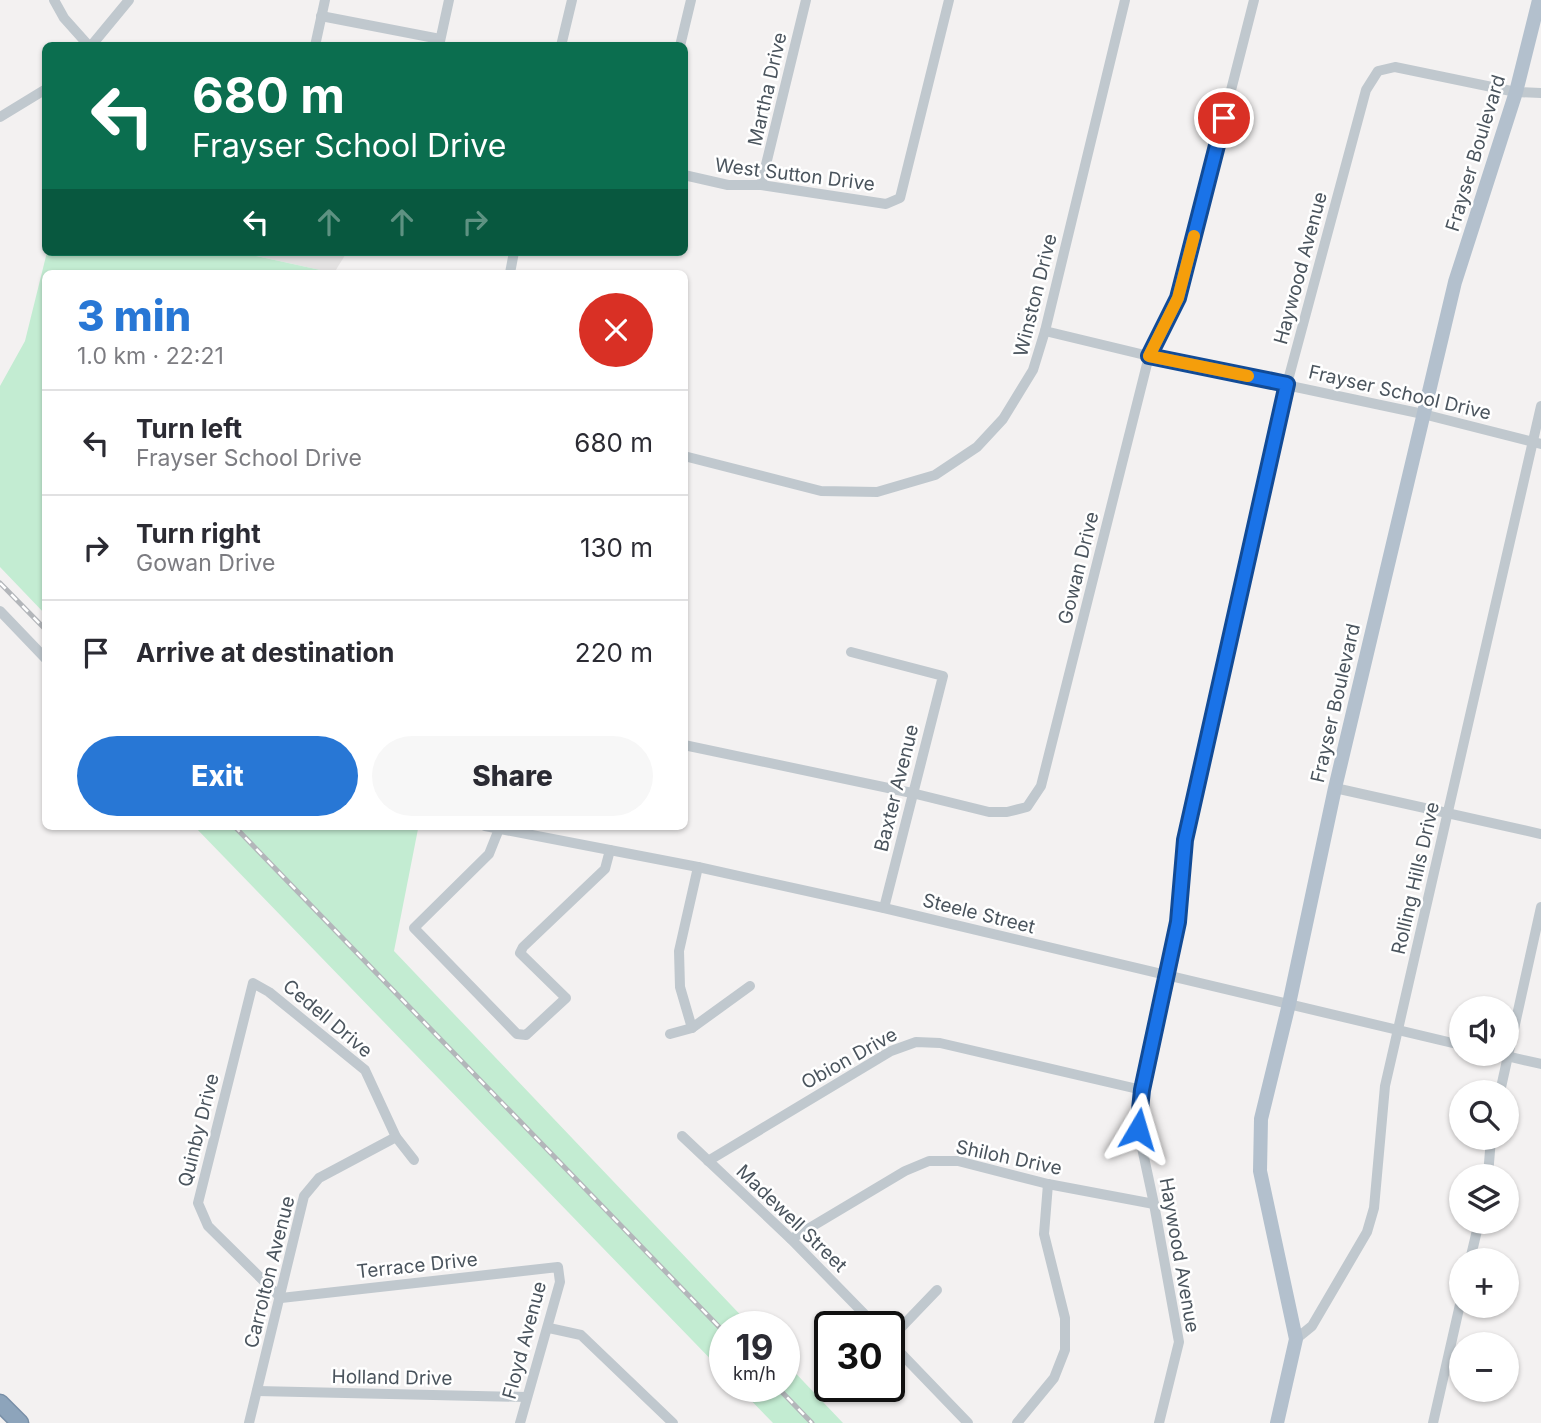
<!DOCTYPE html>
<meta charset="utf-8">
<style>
:root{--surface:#fff;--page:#f7f7f7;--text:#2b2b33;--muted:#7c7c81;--line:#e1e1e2;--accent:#2877d5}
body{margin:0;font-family:Inter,sans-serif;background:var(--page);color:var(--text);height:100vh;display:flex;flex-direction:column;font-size:26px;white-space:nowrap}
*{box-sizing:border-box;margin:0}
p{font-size:23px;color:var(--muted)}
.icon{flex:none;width:38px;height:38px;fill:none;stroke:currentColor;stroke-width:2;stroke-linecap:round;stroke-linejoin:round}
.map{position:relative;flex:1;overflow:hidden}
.drawer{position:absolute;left:42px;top:270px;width:646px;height:560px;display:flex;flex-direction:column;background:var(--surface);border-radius:10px;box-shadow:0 2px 5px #0004}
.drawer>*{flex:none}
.top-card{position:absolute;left:42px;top:42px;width:646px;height:214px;border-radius:10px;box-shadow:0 2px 5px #0004;background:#0b6e4f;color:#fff;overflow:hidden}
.tools{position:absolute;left:1449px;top:996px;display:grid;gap:14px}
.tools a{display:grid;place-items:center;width:70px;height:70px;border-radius:50%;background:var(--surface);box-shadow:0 2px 5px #0004;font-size:35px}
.speed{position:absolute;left:709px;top:1311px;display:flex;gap:14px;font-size:35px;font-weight:700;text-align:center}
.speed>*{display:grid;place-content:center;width:91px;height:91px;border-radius:50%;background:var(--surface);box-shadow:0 2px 5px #0004;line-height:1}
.speed small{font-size:18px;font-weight:400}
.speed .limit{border:4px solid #111;border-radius:10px;background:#fff;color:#111}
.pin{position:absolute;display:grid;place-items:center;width:60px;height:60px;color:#fff;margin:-30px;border:4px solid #fff;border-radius:50%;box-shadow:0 2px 7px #0007}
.me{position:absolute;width:77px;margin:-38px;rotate:7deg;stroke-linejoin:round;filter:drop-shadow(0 0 5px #0008)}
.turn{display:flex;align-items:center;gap:24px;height:147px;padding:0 35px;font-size:32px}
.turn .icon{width:91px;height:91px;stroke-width:2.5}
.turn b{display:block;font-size:49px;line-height:60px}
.lanes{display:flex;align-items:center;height:66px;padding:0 35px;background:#0003;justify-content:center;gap:35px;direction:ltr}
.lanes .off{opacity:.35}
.round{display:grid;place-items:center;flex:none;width:74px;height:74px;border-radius:37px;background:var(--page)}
.headline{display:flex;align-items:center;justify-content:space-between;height:119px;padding:0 35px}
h1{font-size:42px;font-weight:800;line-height:52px;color:var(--accent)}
.primary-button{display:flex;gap:14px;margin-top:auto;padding:14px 35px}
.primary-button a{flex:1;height:80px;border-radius:42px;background:var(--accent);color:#fff;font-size:28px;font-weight:800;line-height:80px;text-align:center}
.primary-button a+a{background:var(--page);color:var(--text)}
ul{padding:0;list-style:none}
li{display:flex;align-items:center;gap:21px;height:105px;padding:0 35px;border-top:2px solid var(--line)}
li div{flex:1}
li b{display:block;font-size:26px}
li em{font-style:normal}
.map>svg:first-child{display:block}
.education{fill:#e4e2e2}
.green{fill:#c3ecd2}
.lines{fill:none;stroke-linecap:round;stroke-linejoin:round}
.highway-casing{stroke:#788fa7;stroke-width:19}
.minor{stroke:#c0c8ce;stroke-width:10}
.major{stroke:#b3c0cd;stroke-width:14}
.highway{stroke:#8da4bb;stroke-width:16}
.rail-casing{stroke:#b3b6ba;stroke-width:5}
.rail{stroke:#fff;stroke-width:2.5;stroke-dasharray:8;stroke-linecap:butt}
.route-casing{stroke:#114b97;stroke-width:18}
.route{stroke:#1a73e8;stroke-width:12}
.slow{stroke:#f59e0b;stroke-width:12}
.labels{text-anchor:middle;stroke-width:5;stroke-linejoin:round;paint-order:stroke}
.street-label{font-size:19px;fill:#4a545d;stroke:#fff}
</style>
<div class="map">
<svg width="1541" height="1423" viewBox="0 0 1541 1423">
<rect width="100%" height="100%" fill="#f3f1f1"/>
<path class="education" d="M238,252H347L334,273Z"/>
<g class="green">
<path d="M47,252H238L334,273H46L45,614L0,567V386L25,341Z"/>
<path d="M194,826H407L418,829L394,951L751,1326H724V1373Z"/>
<path d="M784,1361L843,1423H773L737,1386H784Z"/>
</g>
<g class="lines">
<defs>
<path id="highway" d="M0,1403L20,1423"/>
</defs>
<use href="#highway" class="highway-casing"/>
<g class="minor">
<path d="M54,0L64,18L89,46"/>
<path d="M321,16L440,39"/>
<path d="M91,46L129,0"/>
<path d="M315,46L325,0"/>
<path d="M439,46L449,0"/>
<path d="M561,46L572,0"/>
<path d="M680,46L691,0"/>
<path d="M0,117L46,89"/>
<path d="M684,175L728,185H761L886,204L900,198L949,0"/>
<path d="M761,185L806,0"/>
<path d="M510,273L514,252"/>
<path d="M1045,331L1149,356L1423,414L1541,444"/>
<path d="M684,456L821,491L877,492L935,475L977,447L1003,419L1033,370L1045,331L1125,0"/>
<path d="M0,611L46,659"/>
<path d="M851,652L943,676L884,908"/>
<path d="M684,745L912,793L989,812H1007L1027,807L1041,786L1149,356L1178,298L1254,0"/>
<path d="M1335,788L1541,834"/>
<path d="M485,826L698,867L884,908L1461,1045"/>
<path d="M499,829L489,854L414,928L517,1034L526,1035L566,998L520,953L523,947L605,869L610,850"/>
<path d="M692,1028L680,987L679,951L698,867"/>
<path d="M670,1034L692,1028L750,986"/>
<path d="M1498,1054L1541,1064"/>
<path d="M1500,1092L1541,907"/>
<path d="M682,1136L791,1239L876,1326"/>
<path d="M414,1160L396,1137L365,1070L269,992L253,983L198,1203L208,1226L281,1298L558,1267L560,1282L520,1423"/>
<path d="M708,1161L891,1051L916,1042L940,1043L1142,1090"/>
<path d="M1488,1176L1491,1138"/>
<path d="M791,1239L905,1171L929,1161H958L1048,1184L1154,1204"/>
<path d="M1470,1260L1479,1222"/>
<path d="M549,1328L581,1335L673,1423"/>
<path d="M1296,1339L1312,1326L1367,1232L1374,1208L1385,1086L1541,406"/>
<path d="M889,1340L937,1290"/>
<path d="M889,1341L968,1423"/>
<path d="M257,1391L526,1397"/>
<path d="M249,1423L304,1196L319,1178L396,1137"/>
<path d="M1017,1423L1054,1378L1065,1350V1318L1044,1234L1048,1184"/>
<path d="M1159,1423L1179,1342L1154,1204L1138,1129L1142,1090L1178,922L1185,840L1287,384L1366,90L1378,71L1395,67L1516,92L1541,93"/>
<path d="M1433,1423L1461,1300"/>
</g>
<path class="major" d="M1277,1423L1296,1339L1260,1171L1261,1119L1289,1004L1335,788L1455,282L1516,92L1539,0"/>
<use href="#highway" class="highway"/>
<defs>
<g id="rail">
<path d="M0,583L46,630"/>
<path d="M234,826L724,1332"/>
<path d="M776,1386L812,1423"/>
</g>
</defs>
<use href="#rail" class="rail-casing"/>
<use href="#rail" class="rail"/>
</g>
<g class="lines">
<defs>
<path id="route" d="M1138,1129L1142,1090L1178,922L1185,840L1287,384L1149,356L1178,298L1224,118"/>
</defs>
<use href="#route" class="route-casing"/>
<use href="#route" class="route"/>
<path class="slow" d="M1194,236L1178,298L1149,356L1248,376"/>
</g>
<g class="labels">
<g class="street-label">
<text transform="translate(767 89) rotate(-77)" y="7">Martha Drive</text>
<text transform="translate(1475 153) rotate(-73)" y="7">Frayser Boulevard</text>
<text transform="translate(795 174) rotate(7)" y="7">West Sutton Drive</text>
<text transform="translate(1300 268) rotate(-75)" y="7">Haywood Avenue</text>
<text transform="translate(1035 295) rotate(-76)" y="7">Winston Drive</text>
<text transform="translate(1400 392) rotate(13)" y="7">Frayser School Drive</text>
<text transform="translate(1078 568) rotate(-76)" y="7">Gowan Drive</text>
<text transform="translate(1335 703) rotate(-77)" y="7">Frayser Boulevard</text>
<text transform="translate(896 788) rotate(-76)" y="7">Baxter Avenue</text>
<text transform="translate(1415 878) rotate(-77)" y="7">Rolling Hills Drive</text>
<text transform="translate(979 913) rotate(14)" y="7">Steele Street</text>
<text transform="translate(328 1018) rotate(40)" y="7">Cedell Drive</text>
<text transform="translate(849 1058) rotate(-29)" y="7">Obion Drive</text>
<text transform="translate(198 1130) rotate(-76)" y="7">Quinby Drive</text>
<text transform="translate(1009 1157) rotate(12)" y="7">Shiloh Drive</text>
<text transform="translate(792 1218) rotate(44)" y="7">Madewell Street</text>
<text transform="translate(1180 1255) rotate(80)" y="7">Haywood Avenue</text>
<text transform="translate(417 1265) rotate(-6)" y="7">Terrace Drive</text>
<text transform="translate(269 1272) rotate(-76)" y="7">Carrolton Avenue</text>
<text transform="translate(524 1340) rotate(-75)" y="7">Floyd Avenue</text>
<text transform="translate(392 1377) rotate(1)" y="7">Holland Drive</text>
</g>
</g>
</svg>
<div class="tools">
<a><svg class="icon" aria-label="sound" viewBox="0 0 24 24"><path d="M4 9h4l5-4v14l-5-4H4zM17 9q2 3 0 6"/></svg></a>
<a><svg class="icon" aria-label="search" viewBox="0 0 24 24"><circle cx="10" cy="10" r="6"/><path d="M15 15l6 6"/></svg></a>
<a><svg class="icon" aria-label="layers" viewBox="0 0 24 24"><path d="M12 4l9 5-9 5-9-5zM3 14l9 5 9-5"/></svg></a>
<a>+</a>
<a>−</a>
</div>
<div class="speed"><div>19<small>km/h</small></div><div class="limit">30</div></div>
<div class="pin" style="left:1224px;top:118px;background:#d93025"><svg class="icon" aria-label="arrive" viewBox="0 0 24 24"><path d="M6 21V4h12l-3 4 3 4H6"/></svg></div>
<svg class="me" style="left:1138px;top:1129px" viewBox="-20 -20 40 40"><path d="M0-17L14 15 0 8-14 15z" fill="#1a73e8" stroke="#fff" stroke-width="4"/></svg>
<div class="top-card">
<div class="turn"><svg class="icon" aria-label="left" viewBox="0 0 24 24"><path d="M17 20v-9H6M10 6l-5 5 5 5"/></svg><div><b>680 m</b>Frayser School Drive</div></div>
<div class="lanes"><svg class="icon" aria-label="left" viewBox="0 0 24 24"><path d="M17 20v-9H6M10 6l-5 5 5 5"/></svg><svg class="icon off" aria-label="ahead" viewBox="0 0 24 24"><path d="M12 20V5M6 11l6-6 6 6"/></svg><svg class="icon off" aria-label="ahead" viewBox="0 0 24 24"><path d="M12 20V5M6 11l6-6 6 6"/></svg><svg class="icon off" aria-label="right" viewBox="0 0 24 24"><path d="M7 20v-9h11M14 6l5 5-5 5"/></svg></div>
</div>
<section class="drawer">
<div class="headline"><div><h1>3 min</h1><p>1.0 km · 22:21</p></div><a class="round" style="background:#d93025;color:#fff"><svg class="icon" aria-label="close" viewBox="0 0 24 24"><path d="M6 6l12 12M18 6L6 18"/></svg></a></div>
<ul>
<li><svg class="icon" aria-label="left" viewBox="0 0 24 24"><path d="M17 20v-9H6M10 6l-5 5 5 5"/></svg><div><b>Turn left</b><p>Frayser School Drive</p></div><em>680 m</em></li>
<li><svg class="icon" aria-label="right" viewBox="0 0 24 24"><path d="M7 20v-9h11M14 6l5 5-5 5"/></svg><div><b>Turn right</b><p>Gowan Drive</p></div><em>130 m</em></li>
<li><svg class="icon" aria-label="arrive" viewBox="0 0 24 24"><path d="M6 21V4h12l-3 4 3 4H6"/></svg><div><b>Arrive at destination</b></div><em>220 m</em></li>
</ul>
<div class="primary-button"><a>Exit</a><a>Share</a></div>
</section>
</div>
